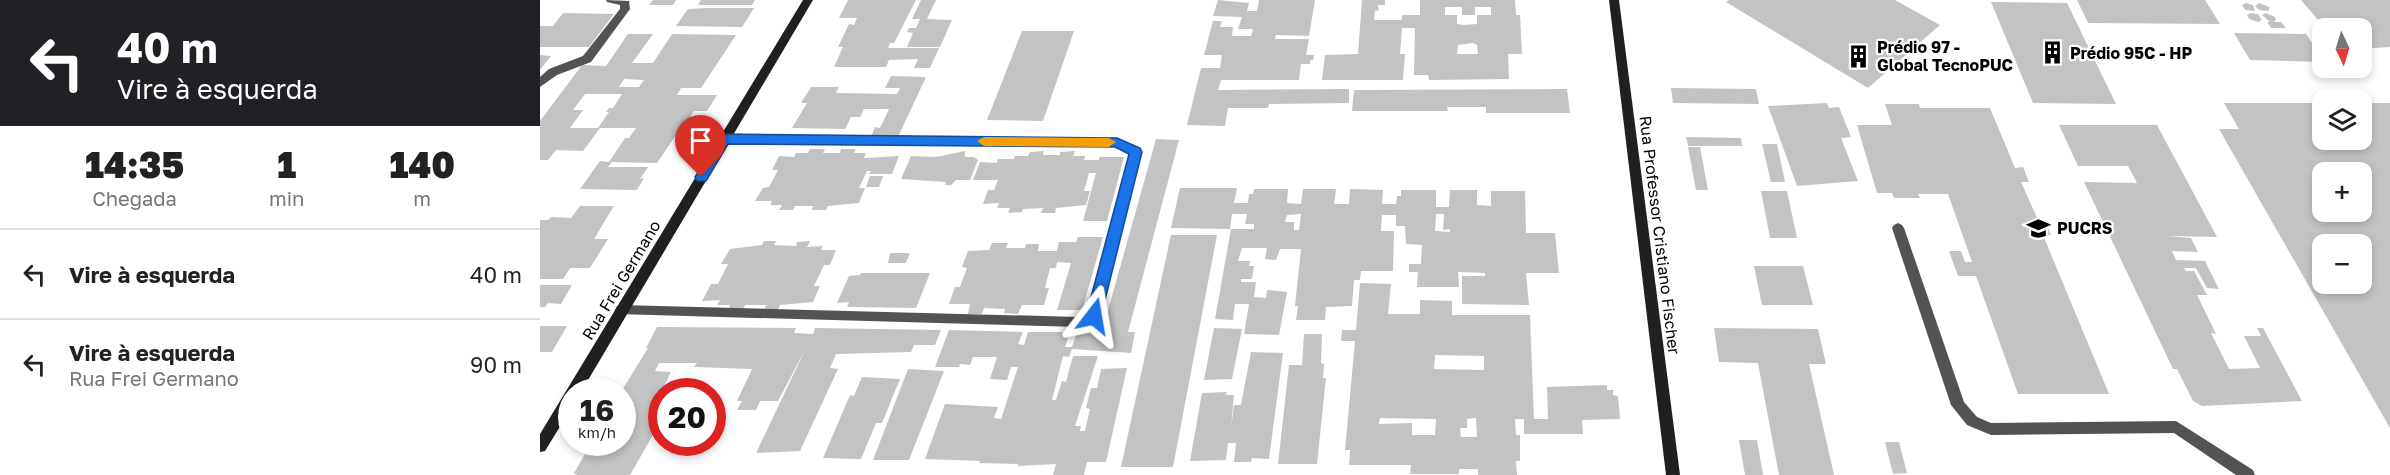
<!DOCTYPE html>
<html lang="pt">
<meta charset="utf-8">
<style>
:root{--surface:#fff;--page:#f2f2f2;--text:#222;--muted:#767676;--line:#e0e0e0}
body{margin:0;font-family:"Golos Text",sans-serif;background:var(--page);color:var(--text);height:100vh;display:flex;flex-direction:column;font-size:22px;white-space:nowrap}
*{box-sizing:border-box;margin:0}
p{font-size:20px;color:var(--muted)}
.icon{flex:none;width:33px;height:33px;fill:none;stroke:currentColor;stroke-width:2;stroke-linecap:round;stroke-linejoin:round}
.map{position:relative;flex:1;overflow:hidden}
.details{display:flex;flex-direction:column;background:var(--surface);width:540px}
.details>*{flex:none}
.top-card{background:#202124;color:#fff;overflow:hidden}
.needle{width:39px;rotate:176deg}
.fabs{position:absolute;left:1772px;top:18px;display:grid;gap:12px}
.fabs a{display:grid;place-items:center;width:60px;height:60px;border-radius:12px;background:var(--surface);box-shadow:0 3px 9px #0003;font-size:30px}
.speed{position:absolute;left:18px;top:378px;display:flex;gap:12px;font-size:30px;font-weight:700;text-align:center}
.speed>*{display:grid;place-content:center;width:78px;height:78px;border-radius:50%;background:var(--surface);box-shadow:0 3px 9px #0003;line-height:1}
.speed small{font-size:15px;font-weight:400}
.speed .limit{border:9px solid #d22;background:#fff;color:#111}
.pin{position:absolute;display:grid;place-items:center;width:51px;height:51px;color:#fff;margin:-62px -26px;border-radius:50% 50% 50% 0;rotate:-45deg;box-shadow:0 0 6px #0007}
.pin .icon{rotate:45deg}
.me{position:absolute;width:66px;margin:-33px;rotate:14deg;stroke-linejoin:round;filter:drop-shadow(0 0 4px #0008)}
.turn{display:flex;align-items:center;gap:21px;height:126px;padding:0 18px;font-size:27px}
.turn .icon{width:78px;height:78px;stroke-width:2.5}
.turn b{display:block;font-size:42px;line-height:51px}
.eta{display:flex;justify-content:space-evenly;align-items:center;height:102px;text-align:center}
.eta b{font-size:36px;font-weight:800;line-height:42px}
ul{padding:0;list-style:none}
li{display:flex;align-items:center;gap:18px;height:90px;padding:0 18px;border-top:2px solid var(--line)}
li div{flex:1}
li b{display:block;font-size:22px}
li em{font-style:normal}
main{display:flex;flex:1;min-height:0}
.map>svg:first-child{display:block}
.building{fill:#c3c3c3;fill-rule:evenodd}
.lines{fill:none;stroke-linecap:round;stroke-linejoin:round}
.service{fill:#535353;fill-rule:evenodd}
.secondary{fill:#202020;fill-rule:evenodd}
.route{fill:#1a73e8;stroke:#114b97;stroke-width:1.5}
.slow{fill:#f59e0b}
.labels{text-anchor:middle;stroke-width:4.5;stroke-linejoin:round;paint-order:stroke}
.poi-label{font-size:16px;font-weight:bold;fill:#000;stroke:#fff;text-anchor:start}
.street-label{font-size:16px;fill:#000;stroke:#fff}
</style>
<main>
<section class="details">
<div class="top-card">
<div class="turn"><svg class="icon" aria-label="left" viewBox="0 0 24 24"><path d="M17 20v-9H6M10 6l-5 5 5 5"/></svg><div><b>40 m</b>Vire à esquerda</div></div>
</div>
<div class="eta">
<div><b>14:35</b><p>Chegada</p></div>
<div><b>1</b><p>min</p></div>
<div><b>140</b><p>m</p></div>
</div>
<ul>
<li><svg class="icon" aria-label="left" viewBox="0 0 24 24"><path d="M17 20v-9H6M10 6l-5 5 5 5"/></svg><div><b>Vire à esquerda</b></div><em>40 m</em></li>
<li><svg class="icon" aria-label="left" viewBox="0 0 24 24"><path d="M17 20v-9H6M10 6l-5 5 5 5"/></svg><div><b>Vire à esquerda</b><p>Rua Frei Germano</p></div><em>90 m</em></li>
</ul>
</section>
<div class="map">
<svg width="1850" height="475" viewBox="0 0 1850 475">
<rect width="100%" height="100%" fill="#fff"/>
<g class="building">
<path d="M113,0H136L133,5H109Z"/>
<path d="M161,0H215L212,5H158Z"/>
<path d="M308,0H376L354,43H350L348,48H399L390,68H374L378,59L349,60L346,67H294L303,47H298L309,24L314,25L317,18H299Z"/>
<path d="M381,0H396L387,19L412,20L400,47H367L373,33L367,32L369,28H376L380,19H372Z"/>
<path d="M678,0L709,3L707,11H717L719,0H775L769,36L736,35L735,39H769L766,55H774L773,60H770V64H761L759,80H681L678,90L809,89V103L729,104L728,108H688L685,126L647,125L661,68H680L682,55H664L673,21H682L680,27H693L692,36H711L713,29H698L702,17L673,16Z"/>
<path d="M822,0H845V5H838L839,10L835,11L834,20H862V15H880V0H975L976,15H980L982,54H968L969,79L889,80L888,75H874L875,28H862L860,54H865L863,80H782L785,55L818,54ZM905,7H922V15H935V7H951V15H937V24L923,25L917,24V15H905ZM933,43L937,45L938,54H917L918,45Z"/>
<path d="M1189,0H1355L1400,25L1328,88L1186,2Z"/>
<path d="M1537,0H1665L1680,24L1548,23Z"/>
<path d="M1761,0H1850V47L1821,49V28H1785Z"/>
<path d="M1451,2L1527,3L1576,104L1493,103Z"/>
<path d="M1706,3L1713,5L1715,11L1705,10L1702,5Z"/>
<path d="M1719,3L1729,7V11L1719,10L1715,6Z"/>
<path d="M168,8H214L202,27L136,26L148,9Z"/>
<path d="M23,13L74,14L49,47H0V26H13Z"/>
<path d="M1711,13L1718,14L1722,20L1718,22L1709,19L1707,15Z"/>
<path d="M1726,13L1735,17L1736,21L1732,22H1741L1746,28H1731L1727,22H1730L1722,15Z"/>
<path d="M482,31H534L503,121L447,120Z"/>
<path d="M1694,33L1766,34L1782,58V62L1710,60Z"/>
<path d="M88,34H113L92,63H113L132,34L196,35L161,88H141L137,95H177L167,111H154L150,117H163L156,129H140L117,163L72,162L68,167H108L100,179L104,178L97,190L40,189L60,161L69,162L85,138H89L96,128H58L69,112H66L69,108H73L82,94H45L33,110H43L30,128H60L43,151L16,150L8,160H0V121L42,65L66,66ZM84,79L104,80L99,87H79Z"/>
<path d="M0,55L11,56L0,70Z"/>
<path d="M351,76L386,77L358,137H331L335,127L340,128L349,109H324L320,117H311L305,129L252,128L267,103H261L271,87H299L296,93L357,94L360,88H345Z"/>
<path d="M1131,88L1216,89L1219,104L1133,103Z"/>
<path d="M1027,89L1030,113H946V107H907L908,111H812L814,90Z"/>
<path d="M1287,103L1289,108L1299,107L1311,137L1301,138L1318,181L1257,186L1228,106Z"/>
<path d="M1684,103H1782V140H1821V103H1850V428L1679,129H1699ZM1782,172H1821V212H1782ZM1782,244H1821V284H1782Z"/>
<path d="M1345,104H1379L1380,108H1450L1475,168L1483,167L1489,182H1481L1498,220H1505L1511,235H1503L1569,394H1478L1436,276H1418L1409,251H1421L1425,262H1432L1408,194H1378L1380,198H1354L1352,193H1337L1317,125H1352Z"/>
<path d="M1519,125H1617L1677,237L1627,236L1651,238L1658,252L1632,251L1636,260L1665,261L1679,289L1667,288L1656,268H1644L1646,271H1654L1667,295H1657L1676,334L1671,333L1689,369L1720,368L1704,336H1721L1717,328H1723L1762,401L1662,406L1653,401L1637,369H1633L1544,182L1597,183L1588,166H1538Z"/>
<path d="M1146,137L1201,138L1202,146H1148Z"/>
<path d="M616,139L639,140L588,332H595L591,353L532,349L529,357L523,356L512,400H516L522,381L526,382L533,356H558L535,426H541L540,431H545L550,409L546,408L551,388H557L561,369L587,368L566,462H547L544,475H513L516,464L478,466V464L439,463L440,461L385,459L405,404L458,407L454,418L461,419L478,367H471L467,380L450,379L457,357H433L430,365L420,364L419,367H395L409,330L483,332L478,344L484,345L488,332H530L525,347H532L537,332H562Z"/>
<path d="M1222,144H1237L1245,182H1231Z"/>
<path d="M1148,147H1160L1168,190H1156Z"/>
<path d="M270,149H285L283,153H300L301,149H316L314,153H326L324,158L359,156L352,174H329L331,171H327L319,188H325L319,203L288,206L286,210H272L273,206H255L253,210H239L242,205H230L232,201H215L223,188L229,187L238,170H232L239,156L254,157L256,153H268Z"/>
<path d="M425,151V157H434L438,160L430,180H416L411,185H405L406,182L361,179L371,156L396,157Z"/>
<path d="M504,151L503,155H520V152L535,151L533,156H545L544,160H559V157H584L567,221H543L556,173H549L544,191H550L546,205L516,208L515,213H501L503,208L483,209L482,212L468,213L470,208H457L459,203L443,204L448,190H454L458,180H433L440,162L457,163L458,159H474L475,156H488L490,152Z"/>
<path d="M330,176H343L339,187H326Z"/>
<path d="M640,188H697L694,203H708L709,194H713L714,189H748L747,203L761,204L763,189H796L794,204H809L810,189L843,190L842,204H856L857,196H861V190H896V207H909L910,190H937V205L951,206V191H985L986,233H1015L1019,273H986L989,305L922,304V276H945V273L918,272L919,287H877L878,272H869V264H881L882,245L866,244L865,226H856V215H842L841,231H854L853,271H821L820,280H814L812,306L786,307L785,320H756L758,306H755L761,249H740L736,260L725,259L727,248H702L698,261H710L709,266H714L712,279H701V282H716L714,297L726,298L727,290L747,292L739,335L704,334L709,304H695L693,320L675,319L691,229H714V224H705L707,214H692L690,229L631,228ZM761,214L759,230H754V222H745L747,215ZM896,214H904L903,230L910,229V232L895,231Z"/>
<path d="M1221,191H1247L1257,238H1230Z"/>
<path d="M40,206H74L54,239H68L50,268H30L23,279H0V220H8L11,217L31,218Z"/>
<path d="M631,235H677L633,467H581Z"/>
<path d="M538,237H563L542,310H517L531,263L517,262L516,268H510L505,288H509L504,305H482L478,314L464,313L465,309L444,308L442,314H428L430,304H409L415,287H420L427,268L422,267L428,251L449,250L452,243H468L466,248H485L486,244H499L498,251H517L519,242H536Z"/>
<path d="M224,241H236L234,245L256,246L257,242L270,241L267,247L283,246L281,250H296L290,265H284L274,286H280L273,302L240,305L238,310L224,311L226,305H205L203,310H188L190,305H177L180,300L162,301L171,284H178L188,264H181L190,249L222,245Z"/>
<path d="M350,253H370L366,263H348Z"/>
<path d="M1214,266H1263L1273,305H1222Z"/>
<path d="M321,273H390L376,308L307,307L309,302L297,303L309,276L320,275Z"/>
<path d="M820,283L851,284L848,314H880V300L912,301V315H990L994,419H1008L1007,387L1067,385V390H1073V395L1078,396L1080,419L1042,420L1043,434H984V419H975L976,435H980V461H976L977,475H938V469H919V474H870L871,465H809L810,450H805L815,341H801L802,330H816ZM895,355L944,356V370L894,369ZM840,418L896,419L895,435H872V423L839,424ZM936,418L937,437H921L920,428H927V419Z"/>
<path d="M0,285H32L21,304L8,303L5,307H0Z"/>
<path d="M0,326H27L12,352H0Z"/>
<path d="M117,327L256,328L254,333L273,334L275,328L401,330L395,345H374L371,352L296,354L290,368L298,369L260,451L216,453L266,348L238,401H220L216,410H197L202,401H197L212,369L154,367L157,363H119L115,371L131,372L124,386H140L137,392H122V419L90,475H37L34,473L52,442H82L81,392L108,348H106Z"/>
<path d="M674,328L702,329L692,379L664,380Z"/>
<path d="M1174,328L1278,329L1286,364H1269L1294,475H1239L1218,363L1179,362Z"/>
<path d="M764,334H782L781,363L784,364L783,378H786L777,464H738L749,365H762Z"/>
<path d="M711,352L743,353L729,459L712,458L711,462H694L696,443H688L686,460L650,461L662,393L687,392L686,395H694L691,429L694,405H701Z"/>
<path d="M368,369L404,371L369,460H333Z"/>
<path d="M322,377L360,379L342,423H336L321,459L283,458L310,395L314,396Z"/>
<path d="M1199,440H1217L1223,475H1205Z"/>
<path d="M1345,442H1359L1367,473L1353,474Z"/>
</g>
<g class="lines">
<g class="service">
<path d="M66,0L89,1L90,9L51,62L17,75L0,87V77L9,69L43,56L80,9V5L67,2Z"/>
<path d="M184,135L577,139L600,148L602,151L559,316L557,320L540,327L77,314L75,310L77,306L81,305L539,317L548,313L590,153L576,147L184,143L178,139Z"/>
<path d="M1358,223L1362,225L1364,228L1424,402L1437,417L1451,423L1636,421L1713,470L1715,475H1696L1634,433L1451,435L1427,425L1411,405L1352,228L1354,225Z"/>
</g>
<g class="secondary">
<path d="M263,0H273L41,392H32V407L5,451L0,452V434Z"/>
<path d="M1069,0H1079L1140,475H1126Z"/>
</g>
</g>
<path class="route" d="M184,134L577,138L600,148L602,152L561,316L559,321L554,323L548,321L546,316L589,154L575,147L188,144L166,181H157L155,177L157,174L180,136Z"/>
<path class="slow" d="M444,137L569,138L576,142L569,147L444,146L437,141Z"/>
<defs>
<symbol id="building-bare" viewBox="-9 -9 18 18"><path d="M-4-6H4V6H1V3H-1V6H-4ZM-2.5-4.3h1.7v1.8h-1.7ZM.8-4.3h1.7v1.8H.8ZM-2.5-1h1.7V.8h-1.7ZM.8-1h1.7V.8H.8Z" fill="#000" stroke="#fff" stroke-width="2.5" paint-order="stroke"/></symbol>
<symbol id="university-bare" viewBox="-9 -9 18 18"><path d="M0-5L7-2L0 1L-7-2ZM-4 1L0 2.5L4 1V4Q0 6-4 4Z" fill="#000" stroke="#fff" stroke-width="2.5" paint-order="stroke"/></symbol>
</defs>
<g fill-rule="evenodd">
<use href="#building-bare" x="1496" y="36" width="33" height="33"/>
<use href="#building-bare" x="1302" y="40" width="33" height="33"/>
<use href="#university-bare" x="1482" y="212" width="33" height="33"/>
</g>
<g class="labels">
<g class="poi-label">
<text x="1337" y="53">Prédio 97 -<tspan x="1337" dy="18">Global TecnoPUC</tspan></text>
<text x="1530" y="59">Prédio 95C - HP</text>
<text x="1517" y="234">PUCRS</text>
</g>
<g class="street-label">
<text transform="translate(1120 235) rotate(83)" y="6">Rua Professor Cristiano Fischer</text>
<text transform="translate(81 280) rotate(-59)" y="6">Rua Frei Germano</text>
</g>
</g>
</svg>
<div class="fabs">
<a><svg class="needle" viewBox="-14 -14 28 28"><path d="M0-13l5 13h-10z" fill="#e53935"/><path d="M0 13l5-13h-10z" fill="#767676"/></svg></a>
<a><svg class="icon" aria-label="layers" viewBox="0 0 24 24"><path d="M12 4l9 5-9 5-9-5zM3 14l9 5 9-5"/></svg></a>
<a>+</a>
<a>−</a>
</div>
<div class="speed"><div>16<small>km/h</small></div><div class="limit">20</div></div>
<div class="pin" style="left:161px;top:177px;background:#d93025"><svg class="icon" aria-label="arrive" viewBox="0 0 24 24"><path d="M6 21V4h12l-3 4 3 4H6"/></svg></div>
<svg class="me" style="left:554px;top:316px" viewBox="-20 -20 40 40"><path d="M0-17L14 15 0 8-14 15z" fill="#1a73e8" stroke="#fff" stroke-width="4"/></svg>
</div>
</main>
